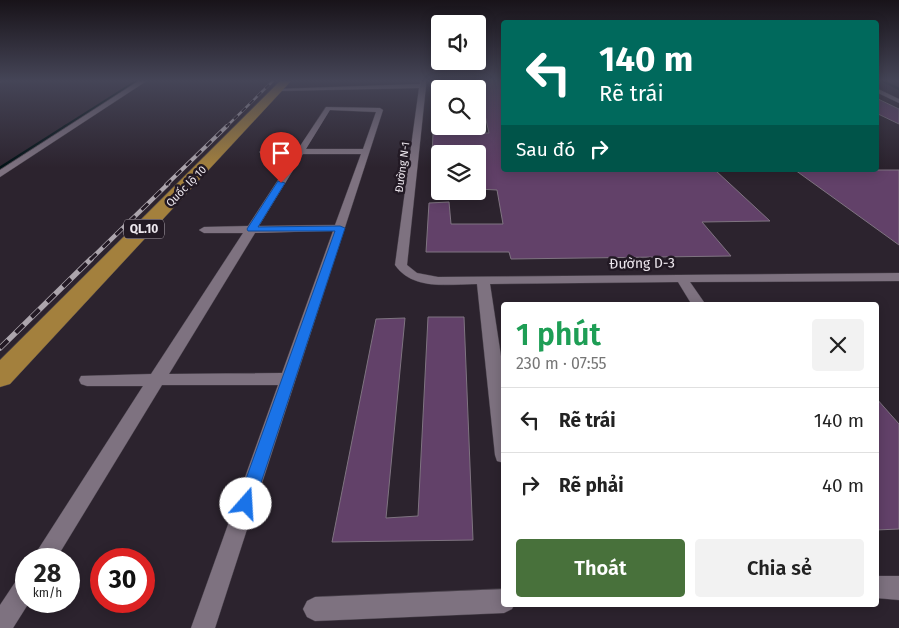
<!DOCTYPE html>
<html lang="vi">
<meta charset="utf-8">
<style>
:root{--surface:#fff;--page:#f2f2f2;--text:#222;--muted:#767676;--line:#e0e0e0;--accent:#48713b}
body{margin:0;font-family:"Fira Sans",sans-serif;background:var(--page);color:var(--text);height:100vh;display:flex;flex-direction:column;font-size:19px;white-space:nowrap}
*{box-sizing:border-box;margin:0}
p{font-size:16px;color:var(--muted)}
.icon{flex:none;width:28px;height:28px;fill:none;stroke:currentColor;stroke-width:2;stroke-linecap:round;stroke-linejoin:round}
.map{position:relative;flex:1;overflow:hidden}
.details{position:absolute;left:501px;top:302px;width:378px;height:305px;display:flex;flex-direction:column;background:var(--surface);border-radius:5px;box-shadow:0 2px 12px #0003}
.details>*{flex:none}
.hud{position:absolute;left:501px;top:20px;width:378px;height:152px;border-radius:5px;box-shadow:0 2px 12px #0003;background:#00695c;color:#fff;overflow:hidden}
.fabs{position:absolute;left:431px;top:15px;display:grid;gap:10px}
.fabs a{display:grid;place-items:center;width:55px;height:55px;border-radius:5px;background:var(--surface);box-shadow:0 2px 12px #0003;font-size:25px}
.speed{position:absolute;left:15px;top:548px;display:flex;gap:10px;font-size:25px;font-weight:700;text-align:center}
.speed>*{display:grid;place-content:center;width:65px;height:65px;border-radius:50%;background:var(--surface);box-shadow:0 2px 12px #0003;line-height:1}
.speed small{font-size:12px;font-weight:400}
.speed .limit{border:8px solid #d22;background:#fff;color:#111}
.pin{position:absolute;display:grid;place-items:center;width:42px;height:42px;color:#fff;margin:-51px -21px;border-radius:50% 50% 50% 0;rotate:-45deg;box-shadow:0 0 5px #0007}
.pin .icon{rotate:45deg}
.me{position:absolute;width:55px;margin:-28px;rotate:19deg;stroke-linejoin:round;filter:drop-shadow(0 0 4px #0008)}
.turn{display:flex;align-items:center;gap:18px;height:105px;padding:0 15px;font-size:22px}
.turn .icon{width:65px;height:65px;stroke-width:2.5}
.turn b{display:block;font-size:35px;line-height:42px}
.then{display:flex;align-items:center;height:48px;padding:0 15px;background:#0003;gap:10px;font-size:19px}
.round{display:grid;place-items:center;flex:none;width:52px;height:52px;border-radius:5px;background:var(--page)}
.headline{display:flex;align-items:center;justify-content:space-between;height:85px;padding:0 15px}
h1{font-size:30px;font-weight:600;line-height:38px;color:#1e9e55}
.button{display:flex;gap:10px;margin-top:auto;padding:10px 15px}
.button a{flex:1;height:58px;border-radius:5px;background:var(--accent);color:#fff;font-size:20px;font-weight:600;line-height:58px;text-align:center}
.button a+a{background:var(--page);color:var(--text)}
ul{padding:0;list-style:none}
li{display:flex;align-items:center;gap:15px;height:65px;padding:0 15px;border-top:1px solid var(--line)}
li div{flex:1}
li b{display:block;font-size:19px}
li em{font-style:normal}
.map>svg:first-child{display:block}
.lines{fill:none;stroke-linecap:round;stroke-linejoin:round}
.stream-far1{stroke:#001114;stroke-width:2.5}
.stream{stroke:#001114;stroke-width:3}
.building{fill:#624169;stroke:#7f7481}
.minor-casing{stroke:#48414a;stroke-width:1}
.trunk-casing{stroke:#48414a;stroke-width:1}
.minor{fill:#7e7280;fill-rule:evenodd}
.trunk{fill:#a3803d;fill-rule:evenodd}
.rail-far3-casing{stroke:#aca5ad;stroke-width:2.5}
.rail-far2-casing{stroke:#aca5ad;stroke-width:4}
.rail-far1-casing{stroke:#aca5ad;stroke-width:4.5}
.rail-casing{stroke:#aca5ad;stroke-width:5.5}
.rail-far3{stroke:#221924;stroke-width:2;stroke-dasharray:5.5;stroke-linecap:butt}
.rail-far2{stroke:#221924;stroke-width:2.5;stroke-dasharray:7;stroke-linecap:butt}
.rail-far1{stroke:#221924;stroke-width:3;stroke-dasharray:9;stroke-linecap:butt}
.rail{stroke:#221924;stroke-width:4;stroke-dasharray:11;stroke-linecap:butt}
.route{fill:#1a73e8;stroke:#114b97}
.labels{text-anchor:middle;stroke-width:5;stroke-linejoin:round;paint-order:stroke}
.far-street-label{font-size:11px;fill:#ede7ee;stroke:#221924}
.shield{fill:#221924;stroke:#b0a9b1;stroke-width:1}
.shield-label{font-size:12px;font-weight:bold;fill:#ede7ee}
.street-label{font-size:14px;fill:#ede7ee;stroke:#221924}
</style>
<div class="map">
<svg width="899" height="628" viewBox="0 0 899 628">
<rect width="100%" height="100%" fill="#2c232e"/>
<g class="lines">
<g class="stream-far1">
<path d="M881,80L899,89"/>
<path d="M64,127L138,80"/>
</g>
<path class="stream" d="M0,168L66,126"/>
</g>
<g class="building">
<path d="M477,80H504V170H715L770,221L702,222L731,256L511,259L509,252H426L429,203L449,202L451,224H503L497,190L478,189V154H432L433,134L489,133Z"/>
<path d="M876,98L899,109V124L876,113Z"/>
<path d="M795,170H899V245Z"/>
<path d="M428,317H464L473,540L332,542L376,319L405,318L386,518L418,516Z"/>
<path d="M876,398L899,424V529L876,530Z"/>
</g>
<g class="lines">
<defs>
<g id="minor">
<path d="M0,80H3V81L0,83Z"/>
<path d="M140,80H148L0,177V170Z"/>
<path d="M420,80H426V86L407,265L417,273L438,277L899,273V281L690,282L706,305H692L678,282L490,284L504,376V463L497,461L495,455L477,284C449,284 413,291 395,265L419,88L279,91L276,89L420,84Z"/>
<path d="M876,88L899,99V103L876,92Z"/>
<path d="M326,107L380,108L383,110L215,628H191L278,385H162L56,559H32L143,386H87L81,384L79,380L81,376L151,374L243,233H204L199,230L204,227L248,226L295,154H263L259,152L263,150L298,149ZM330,110L376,112L363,149H306ZM303,154H361L335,225L259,226ZM333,231L282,373L169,374L255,233Z"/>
<path d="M26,574V601H30L13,628H0V605L18,578Z"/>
<path d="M876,576H899V600L876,598Z"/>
<path d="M504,589V605H514L512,609L504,613L315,621L307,617L303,609L307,601L315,597Z"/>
</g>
<path id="trunk" d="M281,80H292L10,384L0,387V360Z"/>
</defs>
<use href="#minor" class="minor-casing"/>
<use href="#trunk" class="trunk-casing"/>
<use href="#minor" class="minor"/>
<use href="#trunk" class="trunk"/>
<defs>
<path id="rail-far3" d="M226,127L274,80"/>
<path id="rail-far2" d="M166,185L227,126"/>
<path id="rail-far1" d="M90,260L168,184"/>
<path id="rail" d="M0,348L91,259"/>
</defs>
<use href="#rail-far3" class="rail-far3-casing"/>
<use href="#rail-far2" class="rail-far2-casing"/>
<use href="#rail-far1" class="rail-far1-casing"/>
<use href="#rail" class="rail-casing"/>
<use href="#rail-far3" class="rail-far3"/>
<use href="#rail-far2" class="rail-far2"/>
<use href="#rail-far1" class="rail-far1"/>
<use href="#rail" class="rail"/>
</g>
<linearGradient id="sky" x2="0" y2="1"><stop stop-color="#181319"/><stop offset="0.48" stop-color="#454557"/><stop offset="1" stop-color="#454557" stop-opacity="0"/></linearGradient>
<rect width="899" height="168" fill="url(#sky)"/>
<path class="route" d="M278,181L285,183L258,227L340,226L345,228L254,504L251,509L246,511L240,509L237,504L335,231H248L247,229Z"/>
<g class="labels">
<g class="far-street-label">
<text transform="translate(402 167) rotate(-82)" y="4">Đường N-1</text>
<text transform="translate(186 186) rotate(-46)" y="4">Quốc lộ 10</text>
</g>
<rect class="shield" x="124" y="219.5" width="40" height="19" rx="4"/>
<g class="shield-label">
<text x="144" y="233">QL.10</text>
</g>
<g class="street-label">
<text transform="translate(642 263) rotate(-1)" y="5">Đường D-3</text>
</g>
</g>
</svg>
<div class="fabs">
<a><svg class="icon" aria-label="sound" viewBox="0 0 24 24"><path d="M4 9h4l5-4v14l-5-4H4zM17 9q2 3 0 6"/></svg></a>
<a><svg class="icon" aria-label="search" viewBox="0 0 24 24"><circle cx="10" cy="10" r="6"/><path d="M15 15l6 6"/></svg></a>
<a><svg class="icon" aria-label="layers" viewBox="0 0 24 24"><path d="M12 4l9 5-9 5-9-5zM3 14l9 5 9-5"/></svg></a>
</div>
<div class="speed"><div>28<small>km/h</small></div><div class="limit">30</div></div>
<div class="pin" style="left:281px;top:183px;background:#d93025"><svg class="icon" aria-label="arrive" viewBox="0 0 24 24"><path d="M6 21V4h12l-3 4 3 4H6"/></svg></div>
<svg class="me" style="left:246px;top:504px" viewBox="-20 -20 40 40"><circle r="19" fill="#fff"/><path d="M0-13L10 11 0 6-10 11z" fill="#1a73e8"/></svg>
<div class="hud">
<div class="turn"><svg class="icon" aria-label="left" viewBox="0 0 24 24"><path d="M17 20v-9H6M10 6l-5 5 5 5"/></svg><div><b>140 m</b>Rẽ trái</div></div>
<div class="then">Sau đó<svg class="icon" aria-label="right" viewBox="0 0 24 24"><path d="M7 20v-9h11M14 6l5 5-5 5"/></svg></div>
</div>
<section class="details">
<div class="headline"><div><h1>1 phút</h1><p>230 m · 07:55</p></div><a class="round"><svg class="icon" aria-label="close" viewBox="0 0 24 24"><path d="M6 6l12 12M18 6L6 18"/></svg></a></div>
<ul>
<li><svg class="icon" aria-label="left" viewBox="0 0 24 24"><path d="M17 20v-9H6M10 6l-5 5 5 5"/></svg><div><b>Rẽ trái</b></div><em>140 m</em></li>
<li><svg class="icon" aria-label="right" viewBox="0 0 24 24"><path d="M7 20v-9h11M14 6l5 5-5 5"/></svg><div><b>Rẽ phải</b></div><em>40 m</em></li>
</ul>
<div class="button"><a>Thoát</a><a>Chia sẻ</a></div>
</section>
</div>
